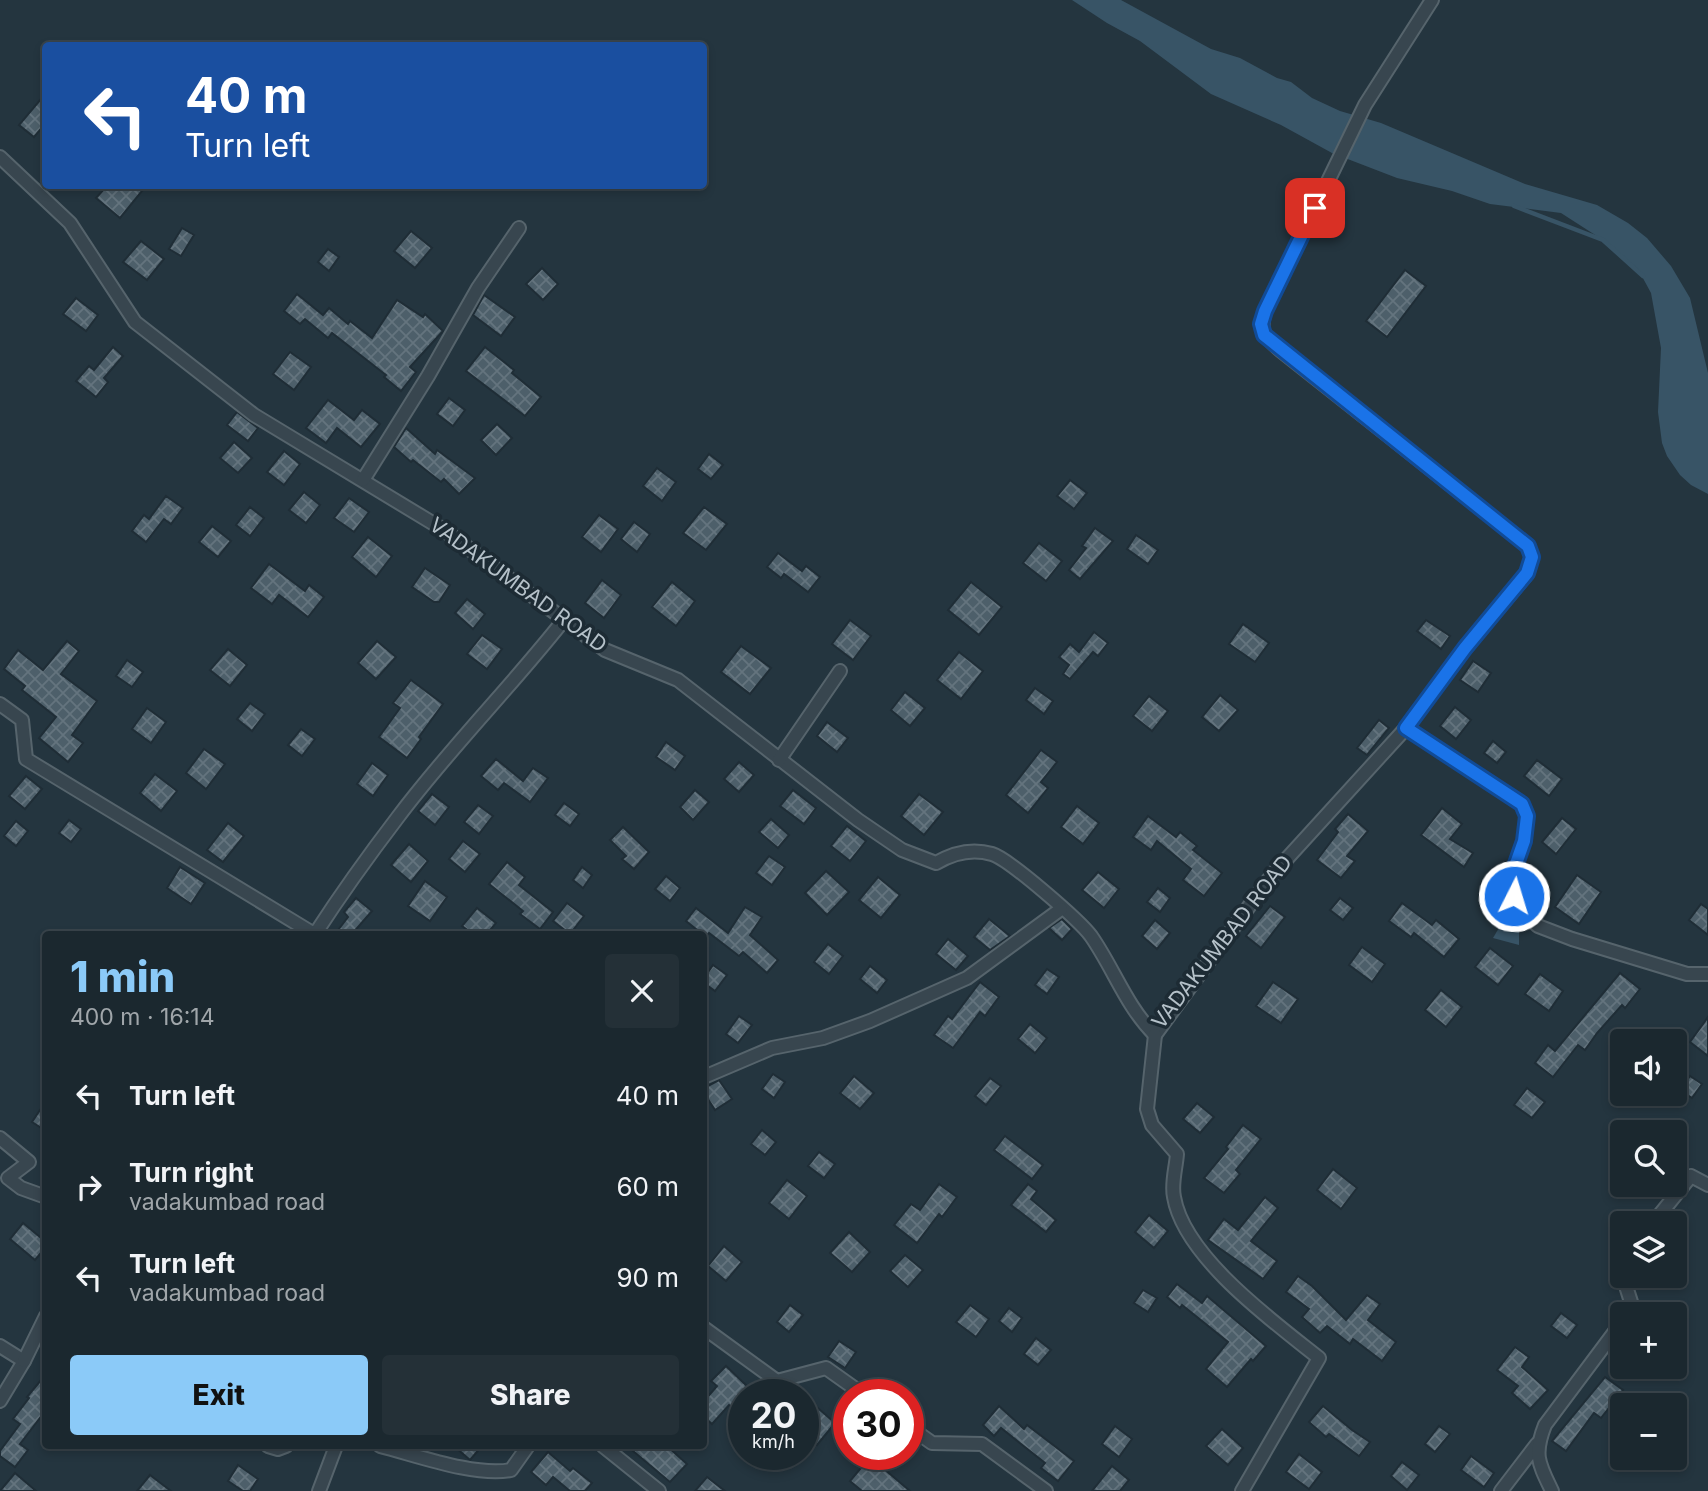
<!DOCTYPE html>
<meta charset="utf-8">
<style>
:root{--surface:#1b282f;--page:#243037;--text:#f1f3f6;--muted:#a0a6aa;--line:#39444b;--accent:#8bcaf8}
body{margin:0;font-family:Inter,sans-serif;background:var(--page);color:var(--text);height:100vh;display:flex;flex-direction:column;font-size:26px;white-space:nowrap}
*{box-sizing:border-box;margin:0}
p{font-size:23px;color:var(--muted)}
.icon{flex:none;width:38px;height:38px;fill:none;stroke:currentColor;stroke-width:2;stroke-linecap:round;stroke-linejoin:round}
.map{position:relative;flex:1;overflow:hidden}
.sheet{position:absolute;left:42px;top:931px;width:665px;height:518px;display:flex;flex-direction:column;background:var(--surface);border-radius:7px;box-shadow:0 4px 10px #0003,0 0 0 2px var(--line)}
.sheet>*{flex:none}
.guide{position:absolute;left:42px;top:42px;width:665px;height:147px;border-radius:7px;box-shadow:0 4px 10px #0003,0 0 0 2px var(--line);background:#1a4fa0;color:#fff;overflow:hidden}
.fabs{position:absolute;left:1610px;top:1029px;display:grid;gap:14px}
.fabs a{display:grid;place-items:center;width:77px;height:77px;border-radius:7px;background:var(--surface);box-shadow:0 4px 10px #0003,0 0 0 2px var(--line);font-size:35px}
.speed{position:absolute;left:728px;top:1379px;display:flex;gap:14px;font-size:35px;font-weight:700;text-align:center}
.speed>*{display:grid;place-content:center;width:91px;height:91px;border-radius:50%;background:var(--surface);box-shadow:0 4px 10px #0003,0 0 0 2px var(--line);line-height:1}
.speed small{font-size:18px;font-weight:400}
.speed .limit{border:10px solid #d22;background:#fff;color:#111}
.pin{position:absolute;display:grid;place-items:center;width:60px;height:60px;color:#fff;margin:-30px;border-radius:14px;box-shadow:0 4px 10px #0006}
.me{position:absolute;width:77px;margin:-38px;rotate:5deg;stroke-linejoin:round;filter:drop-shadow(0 0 5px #0008)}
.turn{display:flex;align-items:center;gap:24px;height:147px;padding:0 28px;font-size:32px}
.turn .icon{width:91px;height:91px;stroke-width:2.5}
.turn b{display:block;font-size:49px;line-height:60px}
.round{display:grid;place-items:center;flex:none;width:74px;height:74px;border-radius:7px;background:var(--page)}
.summary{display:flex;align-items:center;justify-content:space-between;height:119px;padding:0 28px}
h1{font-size:42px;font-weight:800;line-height:52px;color:var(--accent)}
.action{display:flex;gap:14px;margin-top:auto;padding:14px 28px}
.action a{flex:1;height:80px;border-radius:7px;background:var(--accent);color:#111;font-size:28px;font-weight:800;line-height:80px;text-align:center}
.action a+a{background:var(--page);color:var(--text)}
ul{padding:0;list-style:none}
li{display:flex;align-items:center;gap:21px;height:91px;padding:0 28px}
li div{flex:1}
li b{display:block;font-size:26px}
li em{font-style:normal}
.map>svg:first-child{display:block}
.water{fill:#385466}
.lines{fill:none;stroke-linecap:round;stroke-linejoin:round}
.stream{stroke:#385466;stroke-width:4.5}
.building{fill:url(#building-cross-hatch);stroke:#1f2d36;stroke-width:2}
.minor-casing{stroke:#56646c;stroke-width:16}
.minor{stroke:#38464f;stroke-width:12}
.route-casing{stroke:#114b97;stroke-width:18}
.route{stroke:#1a73e8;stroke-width:12}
.labels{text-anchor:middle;stroke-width:7;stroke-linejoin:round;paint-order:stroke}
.street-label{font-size:21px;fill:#b5c1c9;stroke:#1d2b34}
</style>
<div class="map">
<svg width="1708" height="1491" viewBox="0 0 1708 1491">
<defs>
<pattern id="building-cross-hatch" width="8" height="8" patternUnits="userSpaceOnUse" patternTransform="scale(1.75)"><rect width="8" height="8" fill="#4d5f6a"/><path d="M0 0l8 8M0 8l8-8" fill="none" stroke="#64747e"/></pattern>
</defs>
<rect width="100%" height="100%" fill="#24353f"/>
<g class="water">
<path d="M1072,0H1121L1211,49L1240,58L1277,78L1291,82L1312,98L1340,111L1381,123L1525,184L1597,205L1628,223L1647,238L1671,266L1690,298L1708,373V494L1691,485L1680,475L1667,456L1662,443L1658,412L1661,348L1651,293L1638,269L1603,240L1561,213L1490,204L1452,191L1397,178L1332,153L1281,125L1211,94L1140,41L1107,23Z"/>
<path d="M1503,921L1519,927V945L1493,938Z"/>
</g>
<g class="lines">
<path class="stream" d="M1514,206L1603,240L1643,276"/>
</g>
<g class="building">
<path d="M46,93V123L34,137L19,125Z"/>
<path d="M107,186H135L142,191L120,218L96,198Z"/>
<path d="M182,228L194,235L181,256L169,249Z"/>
<path d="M411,231L432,248L415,268L394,251Z"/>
<path d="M141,241L164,259L147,280L123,262Z"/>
<path d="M328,249L339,257L329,271L318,262Z"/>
<path d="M542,268L558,284L543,300L526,284Z"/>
<path d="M1405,270L1426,286L1387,337L1366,321Z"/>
<path d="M297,294L323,315L329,308L348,324L350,321L372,338L397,300L423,317L425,314L443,331L410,367L416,372L401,391L384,377L386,375L332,333L328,338L305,319L300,324L284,311Z"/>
<path d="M484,295L515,317L501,336L473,315Z"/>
<path d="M76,298L98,315L86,331L63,314Z"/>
<path d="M113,347L123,356L104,378L108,382L96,397L76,381L89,366L94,370Z"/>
<path d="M485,347L514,370L512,373L541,397L525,416L466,371Z"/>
<path d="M290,352L311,367L294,390L273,374Z"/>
<path d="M449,398L465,410L453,426L437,414Z"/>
<path d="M328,400L354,420L362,410L380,424L361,447L337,428L326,443L306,428Z"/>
<path d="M237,412L258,428L248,441L227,425Z"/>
<path d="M497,424L512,438L496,455L481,440Z"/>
<path d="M406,428L435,454L437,450L475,478L459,494L444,479L441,482L413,460L411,462L394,447Z"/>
<path d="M234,442L252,458L238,473L220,458Z"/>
<path d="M284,451L300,464L284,485L267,472Z"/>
<path d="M709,454L723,465L711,479L698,469Z"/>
<path d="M657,468L676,482L662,501L643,486Z"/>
<path d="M1070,480L1087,493L1074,509L1057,496Z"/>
<path d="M304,492L320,505L306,523L289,510Z"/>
<path d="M166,496L183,508L171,524L164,519L146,542L132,531L144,515L149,519Z"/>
<path d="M349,498L369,512L354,532L334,518Z"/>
<path d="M250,507L264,518L250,536L236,525Z"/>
<path d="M704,507L727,524L706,550L683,533Z"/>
<path d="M599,515L618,529L601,552L582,537Z"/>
<path d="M634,522L650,534L637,552L621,539Z"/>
<path d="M212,526L231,541L218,557L199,542Z"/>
<path d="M1095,528L1113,541L1080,579L1069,570L1086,548L1082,546Z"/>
<path d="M1136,535L1158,550L1148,564L1127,549Z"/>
<path d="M368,537L392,556L376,577L352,557Z"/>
<path d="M1039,543L1062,561L1046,581L1023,563Z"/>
<path d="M778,553L802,571L806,566L820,577L808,592L784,574L781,578L767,567Z"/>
<path d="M269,564L305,591L309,585L324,597L308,617L279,595L272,604L251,588Z"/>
<path d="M425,568L450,585L439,602H434L412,587Z"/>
<path d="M602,580L621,595L604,618L585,603Z"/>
<path d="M672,582L695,601L676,626L652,607Z"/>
<path d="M971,582L1002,607L979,635L948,610Z"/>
<path d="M467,599L485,614L473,629L455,613Z"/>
<path d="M850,620L871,636L853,660L832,644Z"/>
<path d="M1426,620L1450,636L1441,649L1417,631Z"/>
<path d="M1243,624L1269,643L1255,662L1229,644Z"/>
<path d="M1094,632L1108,643L1098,656L1093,652L1070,679L1063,674L1069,665L1059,657L1070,644L1079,652Z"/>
<path d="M482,635L502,649L487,669L467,654Z"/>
<path d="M67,641L79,651L61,674L97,701L72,735L83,743L68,762L39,738L56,717L22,690L25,686L4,669L18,650L43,670Z"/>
<path d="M377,641L396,657L376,679L358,663Z"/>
<path d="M741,646L771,668L750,694L721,672Z"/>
<path d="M228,649L247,665L230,686L210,670Z"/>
<path d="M959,652L983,671L961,699L937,680Z"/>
<path d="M127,660L143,672L132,687L116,676Z"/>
<path d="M1473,661L1491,673L1478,692L1460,680Z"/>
<path d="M411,680L443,704L419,737L421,739L407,758L379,737L400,708L393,703Z"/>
<path d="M1035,688L1053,701L1044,714L1026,700Z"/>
<path d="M905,692L925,708L910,726L891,710Z"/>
<path d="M1220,695L1238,710L1219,731L1202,717Z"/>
<path d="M1149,696L1168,711L1152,731L1133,716Z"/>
<path d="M250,703L265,714L252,731L237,719Z"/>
<path d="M1455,707L1471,720L1456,739L1440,726Z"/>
<path d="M147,708L166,722L151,743L132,729Z"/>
<path d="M1379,720L1389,728L1367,755L1357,748Z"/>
<path d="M827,722L848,738L837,752L817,736Z"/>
<path d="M301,729L315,739L302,756L288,745Z"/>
<path d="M1493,741L1506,752L1497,763L1484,753Z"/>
<path d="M666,742L685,756L675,770L656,757Z"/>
<path d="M204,749L225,764L206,789L186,773Z"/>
<path d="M1041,750L1057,762L1041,782L1048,788L1028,813L1006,795Z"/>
<path d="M496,759L523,781L533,768L548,778L530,802L504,783L498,790L481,776Z"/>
<path d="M1537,760L1562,779L1549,796L1524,776Z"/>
<path d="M739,762L754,775L739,792L724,779Z"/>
<path d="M372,763L388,775L373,796L357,784Z"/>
<path d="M155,774L177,791L161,811L140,793Z"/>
<path d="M26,776L42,789L25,809L9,796Z"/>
<path d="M695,790L709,802L693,820L680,807Z"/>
<path d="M793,790L816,808L804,824L780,806Z"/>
<path d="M432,794L449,807L435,825L418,811Z"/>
<path d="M919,794L943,812L924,835L901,816Z"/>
<path d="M564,803L579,814L570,826L555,815Z"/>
<path d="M478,805L493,816L479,834L464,822Z"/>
<path d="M1077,806L1099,823L1083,844L1061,827Z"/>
<path d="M1442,808L1462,824L1450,839L1473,853L1464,867L1421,835Z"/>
<path d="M1348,814L1368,831L1347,856L1355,861L1341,878L1317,860L1338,832L1335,829Z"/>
<path d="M1148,816L1176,837L1180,832L1197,846L1193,850L1222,873L1204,896L1183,880L1191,869L1157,841L1151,850L1133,837Z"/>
<path d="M1562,818L1576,829L1556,854L1542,842Z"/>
<path d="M771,819L789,835L778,848L759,832Z"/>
<path d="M69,820L81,829L71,842L59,833Z"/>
<path d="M16,821L28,831L16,846L4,836Z"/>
<path d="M228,823L244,836L223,862L207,850Z"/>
<path d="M847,826L866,841L850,861L831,846Z"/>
<path d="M623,827L649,852L634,869L622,859L626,856L610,840Z"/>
<path d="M463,841L480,854L465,872L449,859Z"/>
<path d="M409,844L428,861L411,882L391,865Z"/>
<path d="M769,856L785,867L772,885L756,873Z"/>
<path d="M507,862L525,877L519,885L553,912L540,929L520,914L523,911L489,884Z"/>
<path d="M180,867L205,883L191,904L167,888Z"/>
<path d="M582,867L592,875L583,888L573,880Z"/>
<path d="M826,871L849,892L827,915L805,893Z"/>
<path d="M1098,872L1119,889L1104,908L1082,890Z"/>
<path d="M1577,875L1601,892L1579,924L1555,907Z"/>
<path d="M666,876L680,888L670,901L655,889Z"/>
<path d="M878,877L900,895L881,918L859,900Z"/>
<path d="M425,881L447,897L430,921L408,906Z"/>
<path d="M1158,888L1170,898L1160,912L1147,902Z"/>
<path d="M356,898L372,911L352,934H335L348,917L344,912Z"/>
<path d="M1340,898L1353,908L1343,920L1330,910Z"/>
<path d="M567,903L584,916L570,934L553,921Z"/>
<path d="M1402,903L1432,925L1436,920L1459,939L1444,957L1414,933L1411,937L1389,921Z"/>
<path d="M1701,904L1708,909V935L1689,920Z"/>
<path d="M1270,906L1285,917L1261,948L1246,936Z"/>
<path d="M745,907L762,917L750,935L778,960L767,973L743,952L739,956L709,933L706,937L686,921L696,908L728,933Z"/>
<path d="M477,908L496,923L487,934H473L462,926Z"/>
<path d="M989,919L1010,936L990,950L974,937Z"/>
<path d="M1062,919L1072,929L1062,940L1049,928Z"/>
<path d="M1155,920L1170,933L1157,949L1142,936Z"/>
<path d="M948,939L968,956L956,970L936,954Z"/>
<path d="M828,944L843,956L829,974L814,962Z"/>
<path d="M1362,947L1385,964L1372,982L1349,965Z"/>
<path d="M1490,948L1513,966L1498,985L1475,967Z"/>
<path d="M713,965L727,975L715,991L704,983V978Z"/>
<path d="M870,966L887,980L877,993L860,979Z"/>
<path d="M1047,969L1059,977L1047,994L1035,985Z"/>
<path d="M1620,973L1640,989L1625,1008L1622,1005L1597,1033L1585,1050L1578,1045L1553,1077L1535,1063L1548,1045L1555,1051Z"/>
<path d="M1540,974L1563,991L1549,1011L1525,994Z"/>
<path d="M980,982L999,997L985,1016L980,1012L953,1048L934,1035L948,1016L952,1019Z"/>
<path d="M1273,982L1298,999L1281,1023L1256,1006Z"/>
<path d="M1441,990L1462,1007L1446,1027L1425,1010Z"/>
<path d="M739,1016L752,1025L738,1043L726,1034Z"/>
<path d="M1708,1017V1056L1690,1042Z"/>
<path d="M1030,1024L1047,1038L1035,1053L1018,1039Z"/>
<path d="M773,1074L785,1082L774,1098L762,1089Z"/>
<path d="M854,1076L874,1093L860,1109L840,1093Z"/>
<path d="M1690,1076L1702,1084L1692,1098L1680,1090Z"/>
<path d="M990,1078L1001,1086L986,1105L975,1096Z"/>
<path d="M719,1080L732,1099L715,1110L704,1093V1088Z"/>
<path d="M1527,1088L1545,1102L1532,1118L1514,1105Z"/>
<path d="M46,1101V1131L32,1122Z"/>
<path d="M1197,1103L1214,1117L1200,1133L1183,1119Z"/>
<path d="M1243,1125L1261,1139L1236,1170L1240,1174L1224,1193L1204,1178L1228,1149L1226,1147Z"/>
<path d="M762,1130L776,1142L765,1155L751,1144Z"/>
<path d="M1005,1136L1043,1165L1032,1179L994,1150Z"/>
<path d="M819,1152L835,1164L824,1178L808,1166Z"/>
<path d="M1333,1169L1357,1188L1341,1209L1317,1190Z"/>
<path d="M787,1180L807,1196L789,1219L769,1203Z"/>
<path d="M939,1184L957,1197L942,1217L939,1214L917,1243L894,1225L911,1204L920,1210Z"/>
<path d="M1028,1184L1037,1191L1031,1199L1056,1220L1046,1232L1011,1205Z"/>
<path d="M1265,1197L1278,1208L1251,1241L1277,1261L1263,1279L1208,1240L1224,1219L1238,1230Z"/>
<path d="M1149,1215L1168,1231L1154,1248L1135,1232Z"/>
<path d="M23,1223L46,1242V1247L35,1260L10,1239Z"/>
<path d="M849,1232L870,1252L852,1272L830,1253Z"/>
<path d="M724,1246L742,1262L726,1281L708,1266Z"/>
<path d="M905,1255L923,1270L908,1287L890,1271Z"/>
<path d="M1298,1276L1312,1286L1346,1320L1367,1295L1380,1304L1368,1320L1396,1342L1382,1361L1353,1339L1350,1344L1327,1326L1320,1333L1302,1317L1309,1309L1286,1292Z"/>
<path d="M1177,1284L1202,1303L1207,1296L1266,1346L1253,1361L1251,1359L1227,1387L1206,1369L1228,1342L1182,1305L1180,1308L1167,1297Z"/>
<path d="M1143,1290L1157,1298L1148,1312L1134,1303Z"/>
<path d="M790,1305L803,1315L789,1332L777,1322Z"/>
<path d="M970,1305L989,1319L976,1337L956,1322Z"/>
<path d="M1009,1308L1022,1318L1012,1332L999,1321Z"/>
<path d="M1561,1313L1577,1325L1567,1338L1551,1326Z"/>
<path d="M1036,1338L1051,1350L1038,1365L1024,1354Z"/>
<path d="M839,1341L856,1352L845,1368L828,1357Z"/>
<path d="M1515,1347L1529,1357L1522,1367L1548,1390L1530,1409L1512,1393L1518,1386L1497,1370Z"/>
<path d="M726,1366L749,1388L744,1394V1416L729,1405L712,1424L704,1417V1401L717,1386L711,1381Z"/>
<path d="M46,1374V1410L20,1444L28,1450L15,1467L0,1456V1451L20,1424L13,1419L29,1398L27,1397Z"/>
<path d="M1605,1377L1623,1390L1601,1418L1594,1413L1566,1451L1552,1441Z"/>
<path d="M811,1402L835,1423L817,1445L803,1433V1411Z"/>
<path d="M999,1406L1024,1429L1027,1425L1074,1461L1058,1481L1041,1468L1045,1463L1001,1428L994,1436L983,1425Z"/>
<path d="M1323,1406L1352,1430L1370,1442L1359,1456L1329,1434L1326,1437L1309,1422Z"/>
<path d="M1115,1426L1132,1439L1119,1457L1102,1444Z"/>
<path d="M1439,1426L1450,1434L1435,1452L1425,1444Z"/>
<path d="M1222,1429L1243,1448L1228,1465L1206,1446Z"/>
<path d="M454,1446H482L470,1460Z"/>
<path d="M627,1446H667L687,1464L670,1482Z"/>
<path d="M548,1452L570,1471L573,1468L592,1483L585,1491H570L553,1477L546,1485L531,1472Z"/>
<path d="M1299,1454L1322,1472L1309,1489L1286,1472Z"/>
<path d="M1471,1456L1494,1473L1484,1487L1461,1470Z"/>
<path d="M870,1457L910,1491H862L850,1481Z"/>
<path d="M1402,1462L1419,1475L1407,1490L1391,1476Z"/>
<path d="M238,1465L258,1479L250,1491H243L228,1481Z"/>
<path d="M1112,1466L1129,1480L1120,1491H1092Z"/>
<path d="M15,1473L36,1491H0Z"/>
<path d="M150,1475L171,1491H137Z"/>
<path d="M707,1477L725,1491H695Z"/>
</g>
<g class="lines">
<defs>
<g id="minor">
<path d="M0,157L70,223L135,322L254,415L444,530L605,650L678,680L858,820L902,850L936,863C953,853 972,848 992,854C1009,859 1080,921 1091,936C1114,969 1126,1006 1155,1035L1272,875L1406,728L1465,648L1527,574L1532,557L1528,546L1280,350C1264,335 1259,333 1265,311L1365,105L1432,0"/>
<path d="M363,480L428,376L478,288L519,228"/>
<path d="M0,704L22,720L26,759L314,934"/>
<path d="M1406,728L1522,804L1527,816L1524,841L1511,878L1514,896L1523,913L1538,926L1572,939L1687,974H1708"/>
<path d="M779,760L840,671"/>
<path d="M315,934C341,894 369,855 398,817C449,749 510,688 563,621"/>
<path d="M1155,1035L1147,1109L1152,1125L1177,1154C1176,1168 1171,1184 1174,1197C1184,1257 1274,1322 1319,1358L1242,1491"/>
<path d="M704,1077L772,1048L823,1038L870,1021L967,978L1061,909"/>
<path d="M0,1138L29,1162L8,1178L21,1188L46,1197"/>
<path d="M1653,1223L1691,1176L1708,1185"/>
<path d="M1625,1276V1283L1632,1305L1628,1314"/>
<path d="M704,1328L777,1381L826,1368L864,1395"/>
<path d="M0,1346L24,1361L0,1401"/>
<path d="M24,1361L46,1316"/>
<path d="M908,1426L932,1443L982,1444L1046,1491"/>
<path d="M268,1446L278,1449L286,1446"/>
<path d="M380,1446C416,1455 475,1477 511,1470L528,1446"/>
<path d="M603,1446L659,1491"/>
<path d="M319,1491L336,1446"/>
<path d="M1501,1491L1537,1444"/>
<path d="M1552,1491C1539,1464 1533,1455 1545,1425L1622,1322"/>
</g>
</defs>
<use href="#minor" class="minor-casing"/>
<use href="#minor" class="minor"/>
</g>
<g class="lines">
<defs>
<path id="route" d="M1315,208L1265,311L1261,324L1264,335L1528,546L1532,557L1527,573L1465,648L1406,728L1522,804L1527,816L1524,841L1511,878L1514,896"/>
</defs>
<use href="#route" class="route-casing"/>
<use href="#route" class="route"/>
</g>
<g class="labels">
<g class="street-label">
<text transform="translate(518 585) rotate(36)" y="7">VADAKUMBAD ROAD</text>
<text transform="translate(1222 942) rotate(-52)" y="7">VADAKUMBAD ROAD</text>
</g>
</g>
</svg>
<div class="fabs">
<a><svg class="icon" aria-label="sound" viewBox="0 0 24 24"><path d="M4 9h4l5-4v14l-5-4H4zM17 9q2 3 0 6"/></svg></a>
<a><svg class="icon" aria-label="search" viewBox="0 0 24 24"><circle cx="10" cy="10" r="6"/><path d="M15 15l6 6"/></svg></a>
<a><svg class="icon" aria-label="layers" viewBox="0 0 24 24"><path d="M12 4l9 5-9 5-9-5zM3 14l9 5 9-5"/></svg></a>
<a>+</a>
<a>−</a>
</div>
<div class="speed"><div>20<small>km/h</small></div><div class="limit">30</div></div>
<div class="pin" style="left:1315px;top:208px;background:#d93025"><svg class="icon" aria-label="arrive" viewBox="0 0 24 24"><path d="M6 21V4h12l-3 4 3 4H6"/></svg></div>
<svg class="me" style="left:1514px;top:896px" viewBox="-20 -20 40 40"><circle r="17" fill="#1a73e8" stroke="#fff" stroke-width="3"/><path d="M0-11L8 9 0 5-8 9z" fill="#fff"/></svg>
<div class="guide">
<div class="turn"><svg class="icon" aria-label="left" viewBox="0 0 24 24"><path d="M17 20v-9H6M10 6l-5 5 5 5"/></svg><div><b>40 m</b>Turn left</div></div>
</div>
<section class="sheet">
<div class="summary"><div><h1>1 min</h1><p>400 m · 16:14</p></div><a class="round"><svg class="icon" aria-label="close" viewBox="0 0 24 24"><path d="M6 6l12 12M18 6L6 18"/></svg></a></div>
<ul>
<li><svg class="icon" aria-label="left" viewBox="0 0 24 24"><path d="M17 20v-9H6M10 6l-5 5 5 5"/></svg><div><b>Turn left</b></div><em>40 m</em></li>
<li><svg class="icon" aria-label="right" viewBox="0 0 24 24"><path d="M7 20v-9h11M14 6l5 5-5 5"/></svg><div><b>Turn right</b><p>vadakumbad road</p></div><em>60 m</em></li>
<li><svg class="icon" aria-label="left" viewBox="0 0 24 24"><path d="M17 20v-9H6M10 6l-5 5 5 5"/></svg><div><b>Turn left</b><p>vadakumbad road</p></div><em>90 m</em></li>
</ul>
<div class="action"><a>Exit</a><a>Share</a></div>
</section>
</div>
